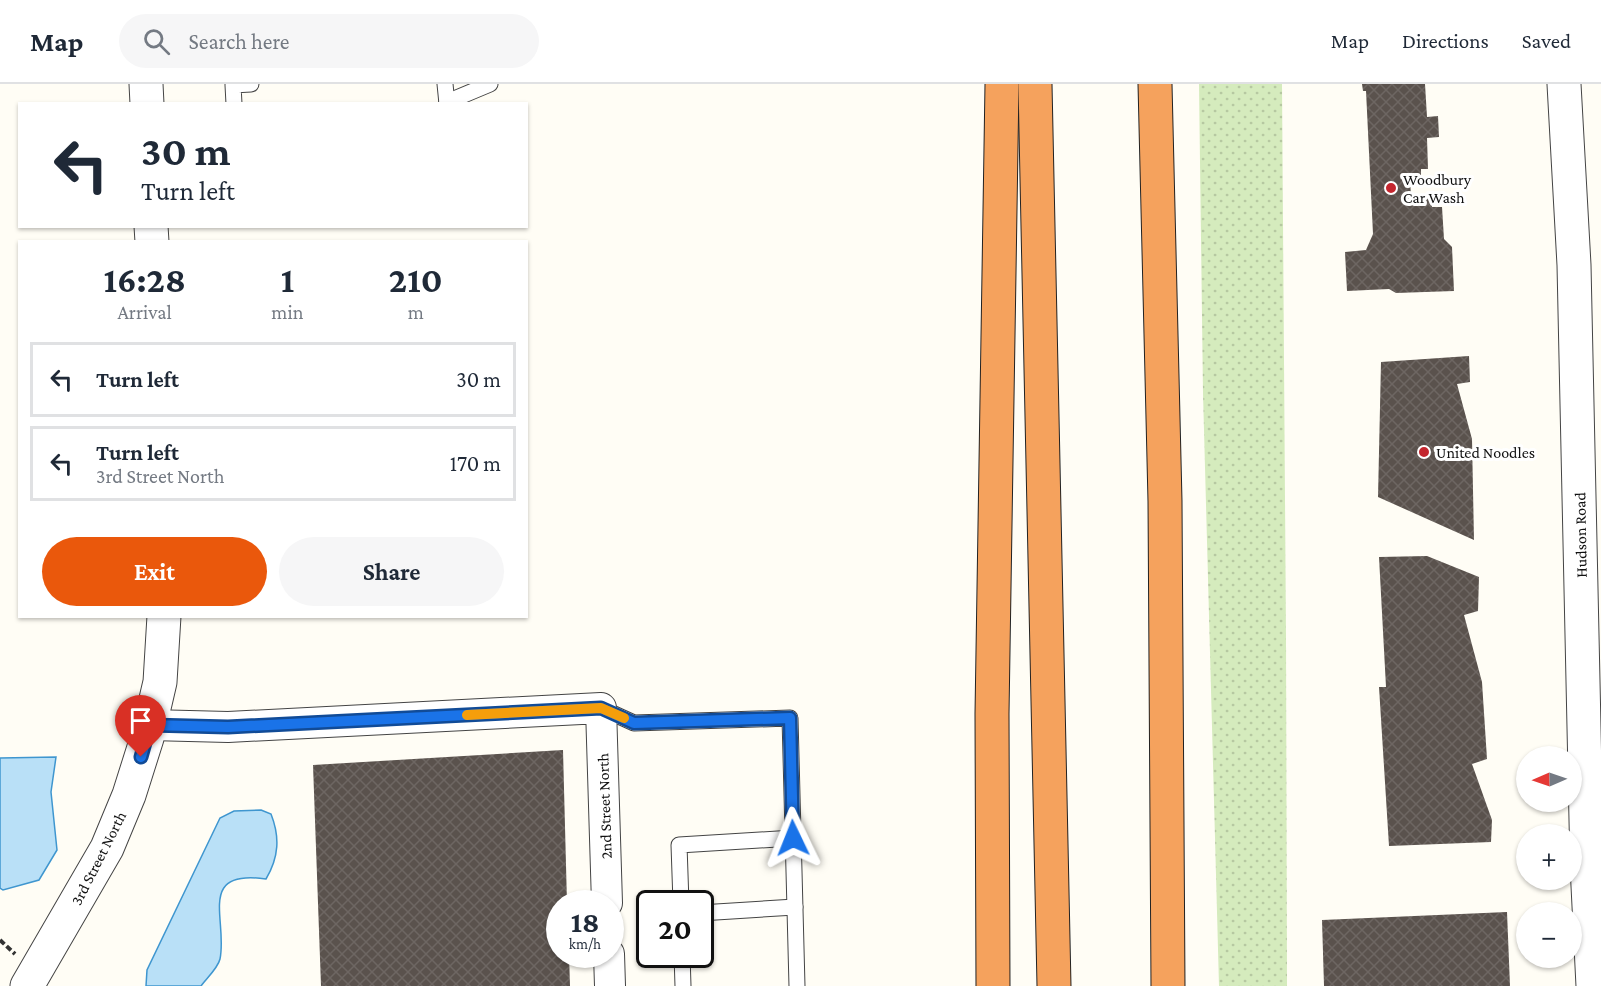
<!DOCTYPE html>
<meta charset="utf-8">
<style>
:root{--surface:#fff;--page:#f6f6f7;--text:#1f2937;--muted:#747a83;--line:#e0e1e3;--accent:#ea580c}
body{margin:0;font-family:"Crimson Pro",serif;background:var(--page);color:var(--text);height:100vh;display:flex;flex-direction:column;font-size:22px;white-space:nowrap}
*{box-sizing:border-box;margin:0}
p{font-size:20px;color:var(--muted)}
.icon{flex:none;width:33px;height:33px;fill:none;stroke:currentColor;stroke-width:2;stroke-linecap:round;stroke-linejoin:round}
.map{position:relative;flex:1;overflow:hidden}
.side{position:absolute;left:18px;top:156px;width:510px;height:378px;display:flex;flex-direction:column;background:var(--surface);border-radius:0px;box-shadow:0 2px 4px #0004}
.side>*{flex:none}
.banner{position:absolute;left:18px;top:18px;width:510px;height:126px;border-radius:0px;box-shadow:0 2px 4px #0004;background:#fff;color:var(--text);overflow:hidden}
.needle{width:39px;rotate:268deg}
.controls{position:absolute;left:1516px;top:662px;display:grid;gap:12px}
.controls a{display:grid;place-items:center;width:66px;height:66px;border-radius:50%;background:var(--surface);box-shadow:0 2px 4px #0004;font-size:30px}
.speed{position:absolute;left:546px;top:806px;display:flex;gap:12px;font-size:30px;font-weight:700;text-align:center}
.speed>*{display:grid;place-content:center;width:78px;height:78px;border-radius:50%;background:var(--surface);box-shadow:0 2px 4px #0004;line-height:1}
.speed small{font-size:15px;font-weight:400}
.speed .limit{border:3px solid #111;border-radius:9px;background:#fff;color:#111}
.pin{position:absolute;display:grid;place-items:center;width:51px;height:51px;color:#fff;margin:-62px -26px;border-radius:50% 50% 50% 0;rotate:-45deg;box-shadow:0 0 6px #0007}
.pin .icon{rotate:45deg}
.me{position:absolute;width:66px;margin:-33px;rotate:358deg;stroke-linejoin:round;filter:drop-shadow(0 0 4px #0008)}
.turn{display:flex;align-items:center;gap:21px;height:126px;padding:0 24px;font-size:27px}
.turn .icon{width:78px;height:78px;stroke-width:2.5}
.turn b{display:block;font-size:42px;line-height:51px}
.eta{display:flex;justify-content:space-evenly;align-items:center;height:102px;text-align:center}
.eta b{font-size:36px;font-weight:700;line-height:42px}
.action{display:flex;gap:12px;margin-top:auto;padding:12px 24px}
.action a{flex:1;height:69px;border-radius:36px;background:var(--accent);color:#fff;font-size:24px;font-weight:700;line-height:69px;text-align:center}
.action a+a{background:var(--page);color:var(--text)}
ul{padding:0;list-style:none}
li{display:flex;align-items:center;gap:18px;height:75px;margin:0 12px 9px;padding:0 12px;border:3px solid var(--line);border-radius:0px}
li div{flex:1}
li b{display:block;font-size:22px}
li em{font-style:normal}
header{display:flex;align-items:center;gap:36px;box-sizing:border-box;height:84px;padding:0 30px;background:var(--surface);border-bottom:2px solid var(--line)}
header strong{font-size:28px}
nav{display:flex;gap:33px;margin-inline-start:auto;font-size:21px}
.search{width:420px;height:54px;background:var(--page);display:flex;align-items:center;gap:15px;box-sizing:border-box;padding:0 21px;border-radius:33px;color:var(--muted);font-size:22px}
.map>svg:first-child{display:block}
.grass{fill:url(#grass-dots)}
.water{fill:#b9e0f7;stroke:#3f96cf;stroke-width:1.5}
.building{fill:url(#building-cross-hatch)}
.lines{fill:none;stroke-linecap:round;stroke-linejoin:round}
.service-casing{stroke:#444;stroke-width:17}
.minor-casing{stroke:#444;stroke-width:32}
.tertiary-casing{stroke:#444;stroke-width:35}
.motorway-casing{stroke:#222;stroke-width:35}
.path{stroke:#333;stroke-width:4;stroke-dasharray:6 3;stroke-linecap:butt}
.service{stroke:#fff;stroke-width:15}
.minor{stroke:#fff;stroke-width:30}
.tertiary{stroke:#fff;stroke-width:33}
.motorway{stroke:#f5a25d;stroke-width:33}
.route-casing{stroke:#114b97;stroke-width:15}
.route{stroke:#1a73e8;stroke-width:10}
.slow{stroke:#f59e0b;stroke-width:10}
.poi-dot{fill:#c4262e;stroke:#fff;stroke-width:2}
.labels{text-anchor:middle;stroke-width:6;stroke-linejoin:round;paint-order:stroke}
.poi-label{font-size:16px;fill:#111;stroke:#fff;text-anchor:start}
.street-label{font-size:16px;fill:#111;stroke:#fff}
</style>
<header>
<strong>Map</strong>
<div class="search"><svg class="icon" aria-label="search" viewBox="0 0 24 24"><circle cx="10" cy="10" r="6"/><path d="M15 15l6 6"/></svg>Search here</div>
<nav><a>Map</a><a>Directions</a><a>Saved</a></nav>
</header>
<div class="map">
<svg width="1601" height="902" viewBox="0 0 1601 902">
<defs>
<pattern id="grass-dots" width="8" height="8" patternUnits="userSpaceOnUse" patternTransform="scale(1.5)"><rect width="8" height="8" fill="#d5ebbd"/><path d="M2 2h.1M6 6h.1" fill="none" stroke="#b6c8a1" stroke-width="1.8" stroke-linecap="round"/></pattern>
<pattern id="building-cross-hatch" width="8" height="8" patternUnits="userSpaceOnUse" patternTransform="scale(1.5)"><rect width="8" height="8" fill="#5a524d"/><path d="M0 0l8 8M0 8l8-8" fill="none" stroke="#6d6662"/></pattern>
</defs>
<rect width="100%" height="100%" fill="#fffdf5"/>
<path class="grass" d="M1199,0H1282L1286,552L1287,902H1219L1203,309Z"/>
<g class="water">
<path d="M56,673L51,708L57,766L39,796L3,806L0,804V674Z"/>
<path d="M261,726L271,730C280,753 279,773 266,795C196,785 228,836 220,875C218,884 206,895 201,902H146L147,886L220,734L234,727Z"/>
</g>
<g class="building">
<path d="M1362,0H1425L1427,33L1438,32L1439,53L1427,54L1428,85H1421V91L1418,94L1410,96L1411,112L1431,111L1432,123H1442L1444,155L1452,163L1454,207L1396,209L1389,205L1347,207L1345,168L1366,166L1373,150L1366,7H1363Z"/>
<path d="M1469,272L1470,298L1457,300L1472,355L1474,456L1378,413L1381,278Z"/>
<path d="M1427,472L1479,493L1478,527L1464,531L1482,598L1487,675L1472,680L1492,736L1491,758L1389,762L1379,603H1386L1379,473Z"/>
<path d="M563,666L567,819H560V870H569L570,902H321L313,681Z"/>
<path d="M1507,828L1510,902H1324L1322,836Z"/>
</g>
<g class="lines">
<defs>
<g id="service">
<path d="M445,0L447,20"/>
<path d="M447,18L490,0"/>
<path d="M234,20L233,1L251,0"/>
<path d="M601,624L634,639L790,634L797,902"/>
<path d="M681,819L679,761L793,754"/>
<path d="M700,829L795,823"/>
<path d="M682,870L683,902"/>
</g>
<g id="minor">
<path d="M150,641L228,643L601,624L607,819"/>
<path d="M609,870L610,902"/>
</g>
<g id="tertiary">
<path d="M146,0L147,20"/>
<path d="M1564,0L1574,181L1587,782L1593,902"/>
<path d="M151,142L152,158"/>
<path d="M27,902L107,764L129,711L147,654L160,598L164,532"/>
</g>
<g id="motorway">
<path d="M1035,0L1054,902"/>
<path d="M1155,0L1165,417L1168,902"/>
<path d="M993,902L992,630L1002,0"/>
</g>
</defs>
<use href="#service" class="service-casing"/>
<use href="#minor" class="minor-casing"/>
<use href="#tertiary" class="tertiary-casing"/>
<use href="#motorway" class="motorway-casing"/>
<path class="path" d="M0,856L15,870"/>
<use href="#service" class="service"/>
<use href="#minor" class="minor"/>
<use href="#tertiary" class="tertiary"/>
<use href="#motorway" class="motorway"/>
</g>
<g class="lines">
<defs>
<path id="route" d="M141,673L150,641L228,643L601,624L634,639L790,634L793,754"/>
</defs>
<use href="#route" class="route-casing"/>
<use href="#route" class="route"/>
<path class="slow" d="M467,631L601,624L624,634"/>
</g>
<g class="poi-dot">
<circle cx="1391" cy="104" r="6"/>
<circle cx="1424" cy="368" r="6"/>
</g>
<g class="labels">
<g class="poi-label">
<text x="1403" y="101">Woodbury<tspan x="1403" dy="18">Car Wash</tspan></text>
<text x="1436" y="374">United Noodles</text>
</g>
<g class="street-label">
<text transform="translate(1580 451) rotate(-91)" y="6">Hudson Road</text>
<text transform="translate(604 722) rotate(-92)" y="6">2nd Street North</text>
<text transform="translate(98 774) rotate(-63)" y="6">3rd Street North</text>
</g>
</g>
</svg>
<div class="controls">
<a><svg class="needle" viewBox="-14 -14 28 28"><path d="M0-13l5 13h-10z" fill="#e53935"/><path d="M0 13l5-13h-10z" fill="#747a83"/></svg></a>
<a>+</a>
<a>−</a>
</div>
<div class="speed"><div>18<small>km/h</small></div><div class="limit">20</div></div>
<div class="pin" style="left:141px;top:673px;background:#d93025"><svg class="icon" aria-label="arrive" viewBox="0 0 24 24"><path d="M6 21V4h12l-3 4 3 4H6"/></svg></div>
<svg class="me" style="left:793px;top:754px" viewBox="-20 -20 40 40"><path d="M0-17L14 15 0 8-14 15z" fill="#1a73e8" stroke="#fff" stroke-width="4"/></svg>
<div class="banner">
<div class="turn"><svg class="icon" aria-label="left" viewBox="0 0 24 24"><path d="M17 20v-9H6M10 6l-5 5 5 5"/></svg><div><b>30 m</b>Turn left</div></div>
</div>
<section class="side">
<div class="eta">
<div><b>16:28</b><p>Arrival</p></div>
<div><b>1</b><p>min</p></div>
<div><b>210</b><p>m</p></div>
</div>
<ul>
<li><svg class="icon" aria-label="left" viewBox="0 0 24 24"><path d="M17 20v-9H6M10 6l-5 5 5 5"/></svg><div><b>Turn left</b></div><em>30 m</em></li>
<li><svg class="icon" aria-label="left" viewBox="0 0 24 24"><path d="M17 20v-9H6M10 6l-5 5 5 5"/></svg><div><b>Turn left</b><p>3rd Street North</p></div><em>170 m</em></li>
</ul>
<div class="action"><a>Exit</a><a>Share</a></div>
</section>
</div>
